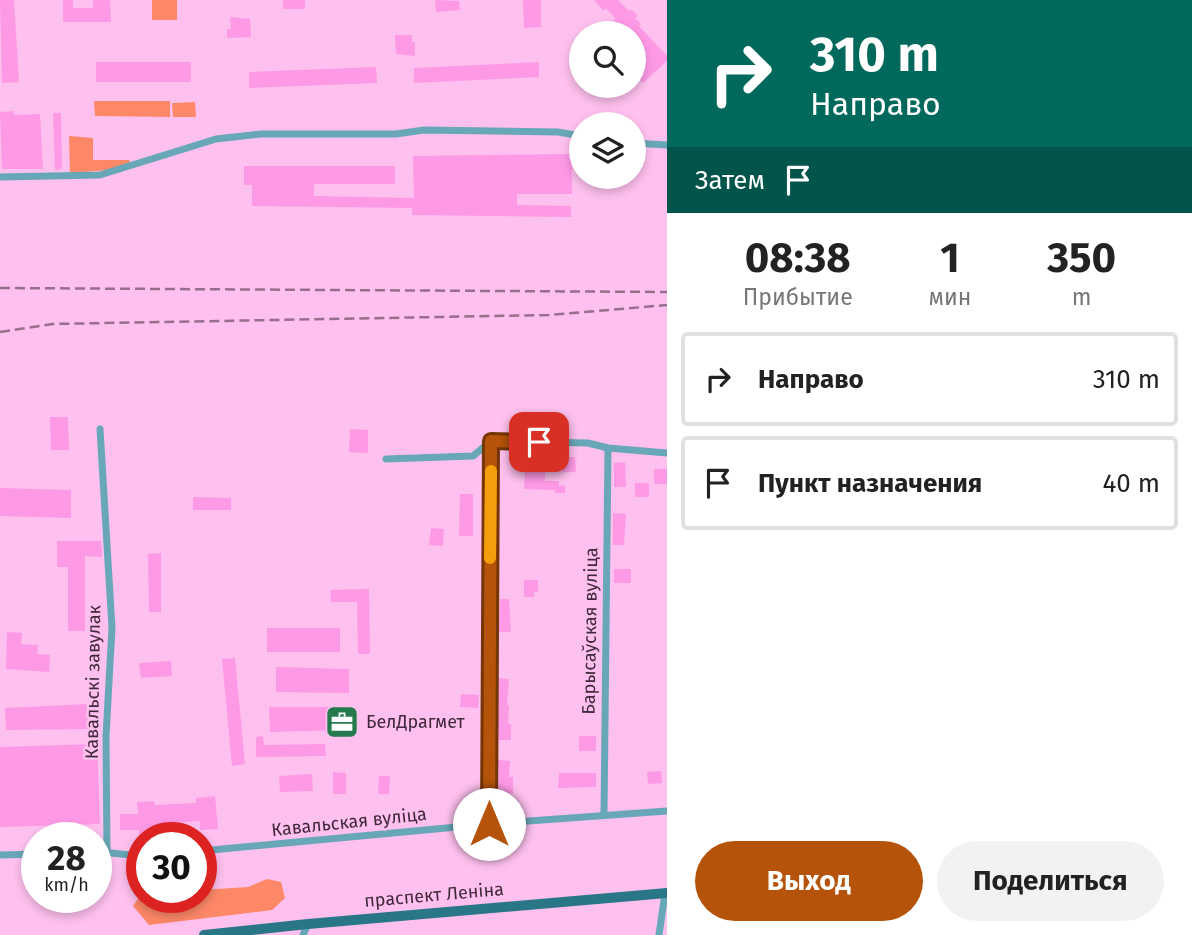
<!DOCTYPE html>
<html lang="ru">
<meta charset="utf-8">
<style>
:root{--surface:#fff;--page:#f2f2f2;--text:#222;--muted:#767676;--line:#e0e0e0;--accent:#b45309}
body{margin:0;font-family:"Fira Sans",sans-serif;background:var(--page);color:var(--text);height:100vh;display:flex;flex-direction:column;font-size:26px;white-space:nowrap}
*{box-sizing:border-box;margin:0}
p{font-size:23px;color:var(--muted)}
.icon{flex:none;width:38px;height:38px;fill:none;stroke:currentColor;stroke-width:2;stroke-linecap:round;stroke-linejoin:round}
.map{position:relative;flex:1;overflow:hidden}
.details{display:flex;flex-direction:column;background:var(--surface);width:525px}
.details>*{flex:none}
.hud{background:#00695c;color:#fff;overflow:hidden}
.buttons{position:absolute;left:569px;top:21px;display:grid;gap:14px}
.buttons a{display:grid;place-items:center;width:77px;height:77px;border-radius:50%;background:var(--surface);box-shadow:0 4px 10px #0003;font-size:35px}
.speed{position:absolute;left:21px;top:822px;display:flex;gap:14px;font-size:35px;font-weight:700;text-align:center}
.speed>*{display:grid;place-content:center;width:91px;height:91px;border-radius:50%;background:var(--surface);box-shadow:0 4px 10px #0003;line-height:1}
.speed small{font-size:18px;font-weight:400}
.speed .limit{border:10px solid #d22;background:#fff;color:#111}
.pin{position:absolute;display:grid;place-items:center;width:60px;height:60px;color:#fff;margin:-30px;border-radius:14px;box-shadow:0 4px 10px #0006}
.me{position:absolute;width:77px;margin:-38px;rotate:0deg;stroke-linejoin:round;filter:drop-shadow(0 0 5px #0008)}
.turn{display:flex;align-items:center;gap:24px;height:147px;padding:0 28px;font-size:32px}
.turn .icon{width:91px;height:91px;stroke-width:2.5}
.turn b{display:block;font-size:49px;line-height:60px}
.then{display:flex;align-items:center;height:66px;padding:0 28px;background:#0003;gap:14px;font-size:26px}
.eta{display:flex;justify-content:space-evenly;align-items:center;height:119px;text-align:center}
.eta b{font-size:42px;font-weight:700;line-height:49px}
.button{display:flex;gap:14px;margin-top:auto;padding:14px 28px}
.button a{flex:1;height:80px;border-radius:42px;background:var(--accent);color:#fff;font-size:28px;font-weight:700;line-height:80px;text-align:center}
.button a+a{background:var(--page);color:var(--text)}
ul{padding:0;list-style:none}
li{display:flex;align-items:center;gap:21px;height:94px;margin:0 14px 10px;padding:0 14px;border:4px solid var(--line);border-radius:7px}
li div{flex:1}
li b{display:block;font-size:26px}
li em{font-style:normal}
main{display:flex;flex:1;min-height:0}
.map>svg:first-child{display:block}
.green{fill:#fd8868}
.building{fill:#fe99e6}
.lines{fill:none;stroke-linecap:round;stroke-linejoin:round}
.street{stroke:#68a7b7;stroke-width:7}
.primary{stroke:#297687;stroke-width:10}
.rail{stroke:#986e8d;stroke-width:2.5;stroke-dasharray:10 5;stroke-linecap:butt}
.route-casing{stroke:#753606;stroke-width:18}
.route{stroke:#b45309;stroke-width:12}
.slow{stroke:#f59e0b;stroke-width:12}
.labels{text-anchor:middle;stroke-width:5;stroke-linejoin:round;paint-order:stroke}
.street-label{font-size:18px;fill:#40283a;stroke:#fec0ee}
.poi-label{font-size:18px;fill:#40283a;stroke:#fec0ee;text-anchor:start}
</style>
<main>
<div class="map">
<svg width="667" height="935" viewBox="0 0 667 935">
<rect width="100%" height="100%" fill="#fec0ee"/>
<g class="green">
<rect x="152" y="0" width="25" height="20"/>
<path d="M94,101H170V117L95,116Z"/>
<path d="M195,102L196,117H173L172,103Z"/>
<path d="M69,136L93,138V160H129L130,163L108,170L70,173Z"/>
<path d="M267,879L281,882L285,898L272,910L149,925L133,906L141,894L142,898H201V890L248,887Z"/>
</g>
<g class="building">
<path d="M0,0H14L19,82L2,83Z"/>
<path d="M63,0H73V8H93V0H110L111,22H63Z"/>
<rect x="283" y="0" width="22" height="9"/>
<path d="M435,0L459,1L460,10L436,12Z"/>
<path d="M523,0H541V27L524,28Z"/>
<path d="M594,0H618L629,11L631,9L638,16L635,18L641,24L639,26L667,56V61L643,83L634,73V33H625L613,21L616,19L606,8L604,11Z"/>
<path d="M230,17L250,19L251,37L227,38V29H231Z"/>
<path d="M395,35H412V42H415V56L396,54Z"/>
<rect x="96" y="62" width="95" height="20"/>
<path d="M539,62V77L414,83V68Z"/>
<path d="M376,67L377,83L249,88V72Z"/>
<path d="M14,111V115L40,114L43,169H2L0,112Z"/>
<path d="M53,113H61L62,169L55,170Z"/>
<path d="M572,154V194H517V205L571,206V217L412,215V208L252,206V185H244V166H395V184H314V196L414,198L413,156Z"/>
<path d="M50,417H68L69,450H51Z"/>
<path d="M350,429L368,430V453L349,452Z"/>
<path d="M562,457H575L576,472H562Z"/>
<path d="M625,462L626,487H614V463Z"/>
<rect x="654" y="469" width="13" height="15"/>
<path d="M525,471L545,472V481H559V486L565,485V493H555V490L524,489Z"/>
<rect x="635" y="483" width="14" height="14"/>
<path d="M0,488L71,490V518L0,516Z"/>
<path d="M460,494H473V536H459Z"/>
<path d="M193,497L231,498V510H193Z"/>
<path d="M613,513L626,514L624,545H613Z"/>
<path d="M431,528L444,529L443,546L429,545Z"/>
<path d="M57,541H101L102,557L85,556V631H68V567H57Z"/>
<path d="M161,553V612H149L148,554Z"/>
<rect x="614" y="569" width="17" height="14"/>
<path d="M524,580H538V592H534V597H524Z"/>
<path d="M369,589L370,654H358L357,602H331L330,590Z"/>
<path d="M500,599H509L511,632H499Z"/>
<rect x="267" y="628" width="73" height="24"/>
<path d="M7,632L22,633L21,644L38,645L37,654L50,655L49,672L6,669Z"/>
<path d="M235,658L245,764L232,766L222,659Z"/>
<path d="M171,661L172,676L141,678L139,663Z"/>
<path d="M276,667L349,669V693L276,692Z"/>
<path d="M496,678L509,679L507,705H509L508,724H511V740H497Z"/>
<path d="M461,694L479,695L478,708L460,707Z"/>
<path d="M88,704L89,729L6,730L5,708Z"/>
<path d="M269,707H332V710H346V713L357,715V727L349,726V730L270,732Z"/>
<path d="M263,736L264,745L325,744L326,756L256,757V737Z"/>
<rect x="579" y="736" width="17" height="15"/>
<path d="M97,744L100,824L0,827V747Z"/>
<path d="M498,760L510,761L509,777H513V793H499Z"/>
<path d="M661,771L662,783L648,784L647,772Z"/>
<path d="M333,772L346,773V794H333Z"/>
<path d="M559,773H596V787L558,788Z"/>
<path d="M312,774L313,791L280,792L279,776Z"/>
<path d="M379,776H390L389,794H378Z"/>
<path d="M215,796L218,829L200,830V821L157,824L158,833L139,834V830H120V814H138L137,802L154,801L155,805L196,803V798Z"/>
</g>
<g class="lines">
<g class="street">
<path d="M634,143L667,145"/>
<path d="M0,177L100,175L216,139L261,134H396L424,130L558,132L581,136"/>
<path d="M100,429L112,628L106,736L107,852"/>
<path d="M386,459L473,456L491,441L588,443L608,448L667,453"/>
<path d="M604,814L608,448"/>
<path d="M489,824L491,441"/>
<path d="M201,851L489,824L667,811"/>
<path d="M96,852C112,852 126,856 142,855"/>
<path d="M0,855L37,854"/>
<path d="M303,935L308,924"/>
<path d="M659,935L665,893"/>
</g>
<path class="primary" d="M204,935L308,924L667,893"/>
<g class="rail">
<path d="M0,288L667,292"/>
<path d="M0,332L52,324L549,315L667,305"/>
</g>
</g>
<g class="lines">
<defs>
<path id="route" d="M489,824L491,441L539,442"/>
</defs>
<use href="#route" class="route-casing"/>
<use href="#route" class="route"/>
<path class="slow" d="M490,558L491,471"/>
</g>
<defs>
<symbol id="office-square" viewBox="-11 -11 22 22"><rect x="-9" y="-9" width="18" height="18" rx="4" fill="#247a4d" stroke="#fec0ee"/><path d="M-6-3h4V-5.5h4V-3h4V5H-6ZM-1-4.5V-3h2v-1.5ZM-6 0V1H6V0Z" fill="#fff"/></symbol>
</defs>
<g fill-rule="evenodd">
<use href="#office-square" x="323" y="703" width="38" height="38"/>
</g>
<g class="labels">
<g class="street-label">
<text transform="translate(590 631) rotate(-89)" y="6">Барысаўская вуліца</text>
<text transform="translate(93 682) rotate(-89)" y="6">Кавальскі завулак</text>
<text transform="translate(349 822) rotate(-6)" y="6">Кавальская вуліца</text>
<text transform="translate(434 895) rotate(-5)" y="6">праспект Леніна</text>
</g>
<g class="poi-label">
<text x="366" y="728">БелДрагмет</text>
</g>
</g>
</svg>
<div class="buttons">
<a><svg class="icon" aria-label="search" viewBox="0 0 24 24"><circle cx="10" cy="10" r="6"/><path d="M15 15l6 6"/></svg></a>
<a><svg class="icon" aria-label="layers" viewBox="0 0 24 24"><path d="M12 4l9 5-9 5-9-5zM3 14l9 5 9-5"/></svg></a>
</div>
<div class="speed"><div>28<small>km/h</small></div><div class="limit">30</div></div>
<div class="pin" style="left:539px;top:442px;background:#d93025"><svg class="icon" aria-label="arrive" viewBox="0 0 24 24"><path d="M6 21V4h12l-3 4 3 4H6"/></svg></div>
<svg class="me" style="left:489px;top:824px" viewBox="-20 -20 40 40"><circle r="19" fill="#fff"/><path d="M0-13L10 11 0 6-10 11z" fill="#b45309"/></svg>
</div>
<section class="details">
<div class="hud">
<div class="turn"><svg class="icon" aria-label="right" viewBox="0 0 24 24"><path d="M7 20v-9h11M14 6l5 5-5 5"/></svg><div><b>310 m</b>Направо</div></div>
<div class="then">Затем<svg class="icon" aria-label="arrive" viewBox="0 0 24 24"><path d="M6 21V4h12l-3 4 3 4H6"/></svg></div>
</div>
<div class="eta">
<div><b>08:38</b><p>Прибытие</p></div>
<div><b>1</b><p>мин</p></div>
<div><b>350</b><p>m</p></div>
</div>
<ul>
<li><svg class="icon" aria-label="right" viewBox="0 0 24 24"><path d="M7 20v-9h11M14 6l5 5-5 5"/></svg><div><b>Направо</b></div><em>310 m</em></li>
<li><svg class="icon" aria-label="arrive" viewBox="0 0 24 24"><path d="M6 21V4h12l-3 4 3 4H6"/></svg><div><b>Пункт назначения</b></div><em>40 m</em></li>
</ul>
<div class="button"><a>Выход</a><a>Поделиться</a></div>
</section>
</main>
